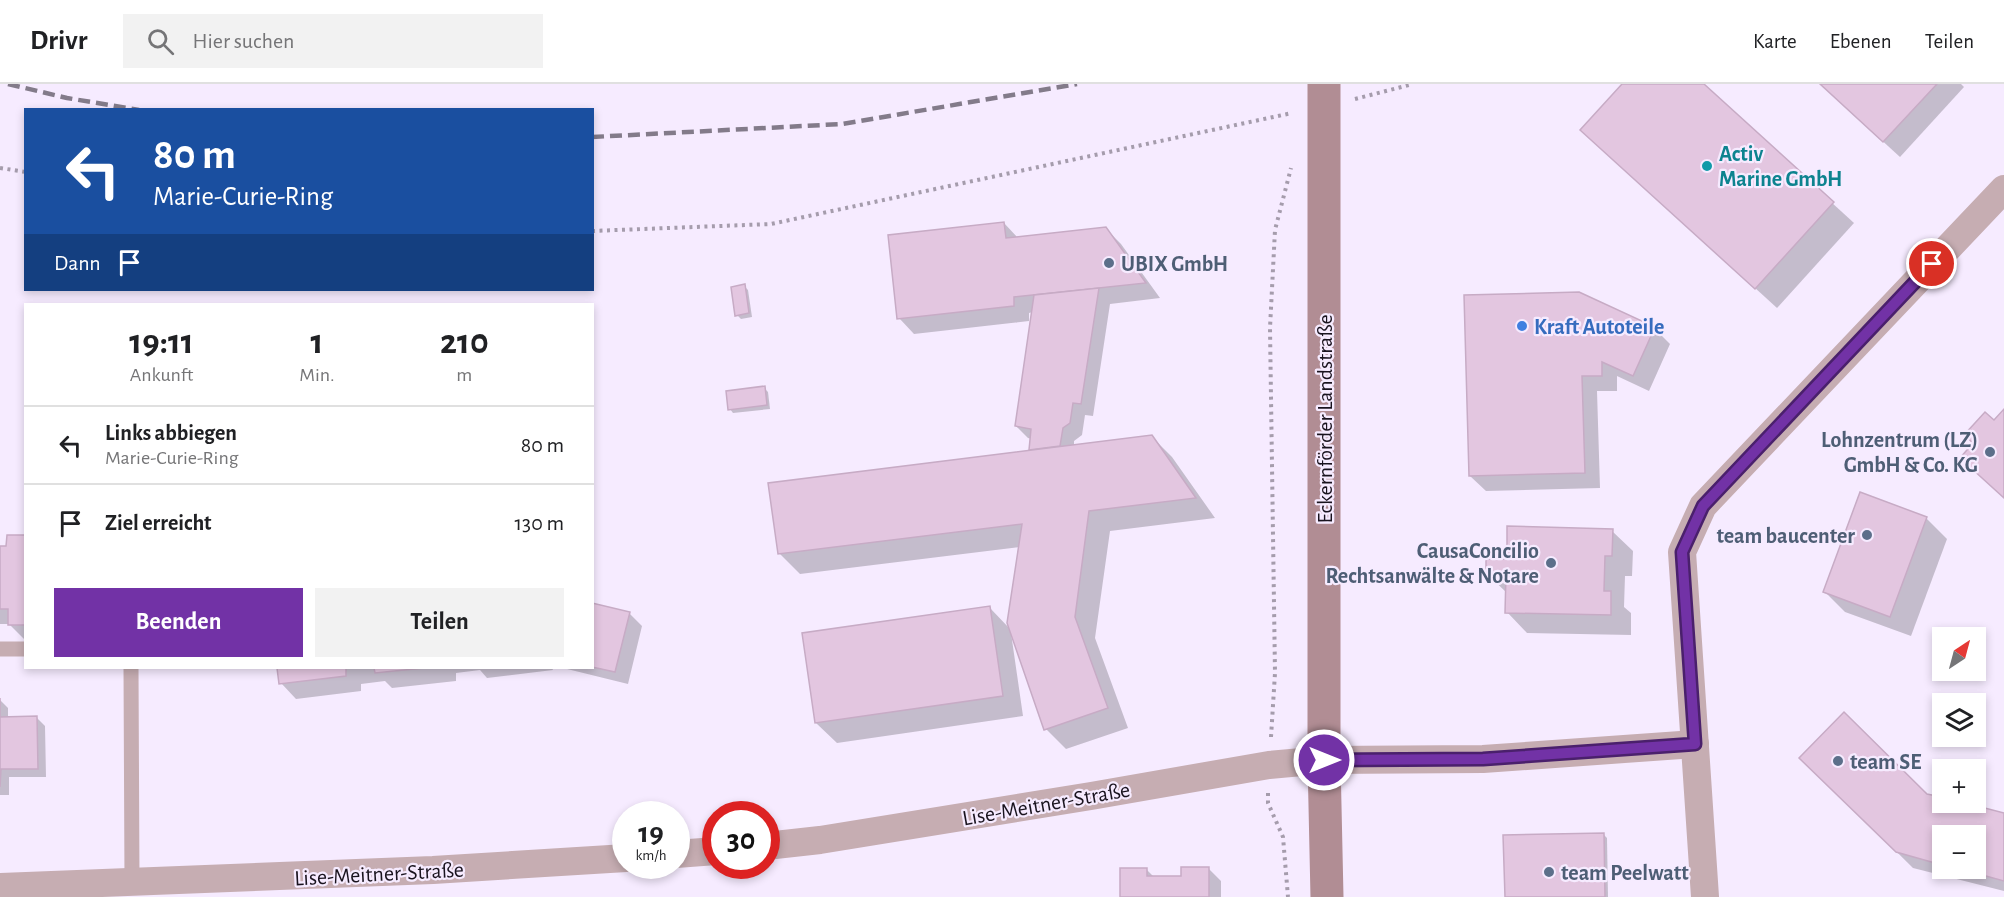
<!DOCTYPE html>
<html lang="de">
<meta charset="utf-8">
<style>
:root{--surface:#fff;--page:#f2f2f2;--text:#202124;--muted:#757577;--line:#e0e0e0;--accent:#7232a6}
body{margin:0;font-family:"Alegreya Sans",sans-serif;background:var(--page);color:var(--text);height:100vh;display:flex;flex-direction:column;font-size:22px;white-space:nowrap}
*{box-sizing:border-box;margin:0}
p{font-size:20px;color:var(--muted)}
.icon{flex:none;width:33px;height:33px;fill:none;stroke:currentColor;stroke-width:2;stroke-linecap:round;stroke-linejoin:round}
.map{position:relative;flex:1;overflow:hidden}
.panel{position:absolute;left:24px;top:219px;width:570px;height:366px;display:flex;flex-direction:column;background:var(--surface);border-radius:0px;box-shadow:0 3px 9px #0003}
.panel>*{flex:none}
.guide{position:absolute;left:24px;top:24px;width:570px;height:183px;border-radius:0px;box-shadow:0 3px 9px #0003;background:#1a4fa0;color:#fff;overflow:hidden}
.needle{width:39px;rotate:36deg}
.controls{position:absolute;left:1932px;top:543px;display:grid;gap:12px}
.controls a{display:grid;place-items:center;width:54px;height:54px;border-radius:0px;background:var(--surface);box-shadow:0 3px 9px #0003;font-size:30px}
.speed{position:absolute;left:612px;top:717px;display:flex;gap:12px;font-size:30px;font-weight:700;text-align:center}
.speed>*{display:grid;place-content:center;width:78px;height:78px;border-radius:50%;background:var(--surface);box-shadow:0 3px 9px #0003;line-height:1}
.speed small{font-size:15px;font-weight:400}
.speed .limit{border:9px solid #d22;background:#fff;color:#111}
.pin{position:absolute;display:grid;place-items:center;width:51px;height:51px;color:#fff;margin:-26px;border:3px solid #fff;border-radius:50%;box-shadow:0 2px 6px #0007}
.me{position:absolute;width:66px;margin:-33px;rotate:90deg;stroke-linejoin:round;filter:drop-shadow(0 0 4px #0008)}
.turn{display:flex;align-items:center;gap:21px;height:126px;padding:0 30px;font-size:27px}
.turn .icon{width:78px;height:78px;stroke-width:2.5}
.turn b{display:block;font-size:42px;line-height:51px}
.then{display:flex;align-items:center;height:57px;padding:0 30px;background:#0003;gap:12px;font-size:22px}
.eta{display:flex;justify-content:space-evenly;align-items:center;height:102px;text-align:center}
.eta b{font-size:36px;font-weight:700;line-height:42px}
.button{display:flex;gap:12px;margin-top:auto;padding:12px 30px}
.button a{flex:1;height:69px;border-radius:0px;background:var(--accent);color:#fff;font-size:24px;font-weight:700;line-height:69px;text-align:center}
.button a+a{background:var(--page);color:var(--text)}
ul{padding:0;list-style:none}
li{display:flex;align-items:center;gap:18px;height:78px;padding:0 30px;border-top:2px solid var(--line)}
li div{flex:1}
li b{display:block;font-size:22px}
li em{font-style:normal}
header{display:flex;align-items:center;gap:36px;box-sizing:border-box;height:84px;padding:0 30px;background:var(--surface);border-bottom:2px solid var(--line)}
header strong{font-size:28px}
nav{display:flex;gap:33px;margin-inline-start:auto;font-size:21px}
.search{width:420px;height:54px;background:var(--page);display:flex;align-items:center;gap:15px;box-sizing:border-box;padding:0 21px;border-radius:0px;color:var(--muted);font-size:22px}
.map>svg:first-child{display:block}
.shadow{fill:#0003;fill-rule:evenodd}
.building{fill:#e3c6e0;stroke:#c7abc5;stroke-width:1.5}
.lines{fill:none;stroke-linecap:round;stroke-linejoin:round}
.path{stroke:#a59cac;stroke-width:4;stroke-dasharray:3 4.5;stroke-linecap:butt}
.lane{stroke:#c6adb2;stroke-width:15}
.street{stroke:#c6adb2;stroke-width:28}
.secondary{stroke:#b18d94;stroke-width:33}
.rail{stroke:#837b8a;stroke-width:4.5;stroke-dasharray:12 6;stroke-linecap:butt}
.route-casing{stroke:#4a206c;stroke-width:15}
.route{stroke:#7232a6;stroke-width:10}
.culture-dot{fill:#0f9aa8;stroke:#f6ebff;stroke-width:2}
.service-dot{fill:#5c6f8a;stroke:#f6ebff;stroke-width:2}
.shop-dot{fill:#3f7fe0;stroke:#f6ebff;stroke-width:2}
.labels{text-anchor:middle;stroke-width:4.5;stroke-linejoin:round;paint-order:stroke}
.culture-label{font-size:22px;font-weight:bold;fill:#0d838f;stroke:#f6ebff;text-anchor:start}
.service-label{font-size:22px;font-weight:bold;fill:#4e5e75;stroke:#f6ebff;text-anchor:start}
.shop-label{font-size:22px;font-weight:bold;fill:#366cbe;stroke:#f6ebff;text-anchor:start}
.street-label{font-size:22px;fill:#19131e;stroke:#f6ebff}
</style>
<header>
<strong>Drivr</strong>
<div class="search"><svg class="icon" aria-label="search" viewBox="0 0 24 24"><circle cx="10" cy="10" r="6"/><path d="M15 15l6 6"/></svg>Hier suchen</div>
<nav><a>Karte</a><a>Ebenen</a><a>Teilen</a></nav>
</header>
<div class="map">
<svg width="2004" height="813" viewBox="0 0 2004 813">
<rect width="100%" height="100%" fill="#f6ebff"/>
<g class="shadow">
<path d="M1624,0H1702L1854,139L1777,224L1582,46Z"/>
<path d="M1820,0H1961L1964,3L1900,73Z"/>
<path d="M1004,139L1018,154L1105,144L1121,160L1160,214L1110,220L1093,332L1085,331L1082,351L1074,357V362L1152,353L1172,373L1215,434L1110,447L1095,554L1128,644L1066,665L1046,645L1011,549L1023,632L837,659L816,639L990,524L1011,546L1020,463L800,490L779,469L1032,368L1030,366L1032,355L1028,354L1016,342L1033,228L1029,229V237L914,250L899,234Z"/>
<path d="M744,202L748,206L752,233L741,235L737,231Z"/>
<path d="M1465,212L1654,244L1670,260L1649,307L1617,292V307H1597L1600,404L1486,407L1470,392Z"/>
<path d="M764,304L768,308L770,325L733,329L730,325Z"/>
<path d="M1926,434L1947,455L1911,552L1845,528L1825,508Z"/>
<path d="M1612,447L1633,467L1632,492H1625L1624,523L1631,529V551L1527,549L1507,528V509L1487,490L1508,476Z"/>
<path d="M26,453L25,556L9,540H0V464H8Z"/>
<path d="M592,520L629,529L642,542L628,600L563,584H592Z"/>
<path d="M279,584H552L553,586L487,594L480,586L456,589V597L392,604L385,597L361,600V607L296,615L281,599Z"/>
<path d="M0,616L8,624V634H37L45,642L46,693H9V711H0Z"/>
<path d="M1802,674L1942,715V718L2004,731V807L1913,784ZM1942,752H1976V784H1942Z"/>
<path d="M1603,750L1607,754L1608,813H1506Z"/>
<path d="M1208,784L1221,797V813H1122L1146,785L1155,794L1183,793Z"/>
</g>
<g class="building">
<path d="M1622,0H1704L1834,118L1755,205L1580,46Z"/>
<path d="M1820,0H1937L1883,58Z"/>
<path d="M1004,138L1006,154L1106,143L1146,199L1014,213V222L897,235L888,151Z"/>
<path d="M745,200L749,229L735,232L731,203Z"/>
<path d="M1099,204L1081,320L1073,319L1070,339L1063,344L1060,362L1029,366L1031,345L1015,342L1034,211Z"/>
<path d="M1579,208L1655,243L1633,292L1602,278V292H1582L1585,389L1469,392L1464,211Z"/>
<path d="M765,302L767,321L728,326L726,307Z"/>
<path d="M2004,325V414L1960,374L1973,359L1964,351L1985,328L1994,336Z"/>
<path d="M1152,351L1196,414L1089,427L1075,533L1108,624L1044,646L1007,539L1022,440L778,470L768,399Z"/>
<path d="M1860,408L1927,433L1890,533L1823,508Z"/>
<path d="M1507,442L1613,445L1612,472H1605L1604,507H1611V531L1505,529L1506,490H1486V475H1507Z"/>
<path d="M7,451H26V541H8V525H0V462H6Z"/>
<path d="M592,519L630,528L615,588L592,583Z"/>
<path d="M990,522L1003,612L815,639L802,549Z"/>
<path d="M277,584H354H346V592L279,600Z"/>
<path d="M374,584H424L375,589Z"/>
<path d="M0,614V633L37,632L38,685H1L0,703Z"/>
<path d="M1844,628L1927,710L1942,713V718H1962L2004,729V797L1957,784H1976V752H1942V781L1896,768L1799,674Z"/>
<path d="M1604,749L1605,813H1505L1503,751Z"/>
<path d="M1181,783H1209V813H1120V784H1147V792H1181Z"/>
</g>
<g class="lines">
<g class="path">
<path d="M1355,15L1413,0"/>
<path d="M0,84L26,88"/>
<path d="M592,147L771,140L1292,29"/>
<path d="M1271,653L1275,589L1270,244L1275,146L1291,84"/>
<path d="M1268,709V719L1283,753L1288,813"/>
</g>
<g class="lane">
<path d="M0,565H26"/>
<path d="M131,584L132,799"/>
</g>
<g class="street">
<path d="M766,762L820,756L1091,712L1269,681L1324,676L1483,675L1695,660"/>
<path d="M676,770L716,767"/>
<path d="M0,803L433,786L626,774"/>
<path d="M1705,813L1682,468L1703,422L2004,105"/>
</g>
<path class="secondary" d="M1324,0V676L1327,813"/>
<g class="rail">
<path d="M8,0L67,14L139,26"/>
<path d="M592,53L842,40L1077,0"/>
</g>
</g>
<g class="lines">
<defs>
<path id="route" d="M1324,676L1483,675L1695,660L1682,468L1703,422L1932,180"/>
</defs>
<use href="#route" class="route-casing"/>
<use href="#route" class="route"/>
</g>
<circle class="culture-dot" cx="1707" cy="82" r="6"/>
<g class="service-dot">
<circle cx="1109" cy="179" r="6"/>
<circle cx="1990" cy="368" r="6"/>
<circle cx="1867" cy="451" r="6"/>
<circle cx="1551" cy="479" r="6"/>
<circle cx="1838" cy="677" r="6"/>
<circle cx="1549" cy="788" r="6"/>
</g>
<circle class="shop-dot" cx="1522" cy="242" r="6"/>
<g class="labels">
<g class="culture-label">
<text x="1719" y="77">Activ<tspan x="1719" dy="25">Marine GmbH</tspan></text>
</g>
<g class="service-label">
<text x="1121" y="187">UBIX GmbH</text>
<text x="1978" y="363" text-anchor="end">Lohnzentrum (LZ)<tspan x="1978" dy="25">GmbH &amp; Co. KG</tspan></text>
<text x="1855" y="459" text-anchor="end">team baucenter</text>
<text x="1539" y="474" text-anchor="end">CausaConcilio<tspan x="1539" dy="25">Rechtsanwälte &amp; Notare</tspan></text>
<text x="1850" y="685">team SE</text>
<text x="1561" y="796">team Peelwatt</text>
</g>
<g class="shop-label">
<text x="1534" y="250">Kraft Autoteile</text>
</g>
<g class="street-label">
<text transform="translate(1324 335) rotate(-90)" y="8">Eckernförder Landstraße</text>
<text transform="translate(1046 719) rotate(-10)" y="8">Lise-Meitner-Straße</text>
<text transform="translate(379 789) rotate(-3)" y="8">Lise-Meitner-Straße</text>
</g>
</g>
</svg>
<div class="controls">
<a><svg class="needle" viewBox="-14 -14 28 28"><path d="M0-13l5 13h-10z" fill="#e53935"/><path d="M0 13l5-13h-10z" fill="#757577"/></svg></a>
<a><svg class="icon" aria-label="layers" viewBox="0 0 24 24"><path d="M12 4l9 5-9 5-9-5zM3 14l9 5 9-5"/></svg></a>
<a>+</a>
<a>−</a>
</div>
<div class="speed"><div>19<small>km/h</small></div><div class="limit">30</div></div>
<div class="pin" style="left:1932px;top:180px;background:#d93025"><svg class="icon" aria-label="arrive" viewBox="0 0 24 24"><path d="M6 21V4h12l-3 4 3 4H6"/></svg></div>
<svg class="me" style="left:1324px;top:676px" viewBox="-20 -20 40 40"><circle r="17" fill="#7232a6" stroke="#fff" stroke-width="3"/><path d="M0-11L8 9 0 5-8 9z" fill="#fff"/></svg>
<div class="guide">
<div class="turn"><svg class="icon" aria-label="left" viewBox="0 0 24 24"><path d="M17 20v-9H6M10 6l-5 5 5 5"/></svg><div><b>80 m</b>Marie-Curie-Ring</div></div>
<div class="then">Dann<svg class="icon" aria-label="arrive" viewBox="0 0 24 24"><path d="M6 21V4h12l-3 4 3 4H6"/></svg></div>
</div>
<section class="panel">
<div class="eta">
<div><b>19:11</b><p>Ankunft</p></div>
<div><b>1</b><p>Min.</p></div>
<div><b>210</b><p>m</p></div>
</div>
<ul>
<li><svg class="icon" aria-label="left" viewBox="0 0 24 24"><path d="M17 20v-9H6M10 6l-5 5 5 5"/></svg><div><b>Links abbiegen</b><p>Marie-Curie-Ring</p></div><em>80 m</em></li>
<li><svg class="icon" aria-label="arrive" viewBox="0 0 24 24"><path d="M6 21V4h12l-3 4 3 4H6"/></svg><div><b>Ziel erreicht</b></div><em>130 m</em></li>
</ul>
<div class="button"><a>Beenden</a><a>Teilen</a></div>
</section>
</div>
